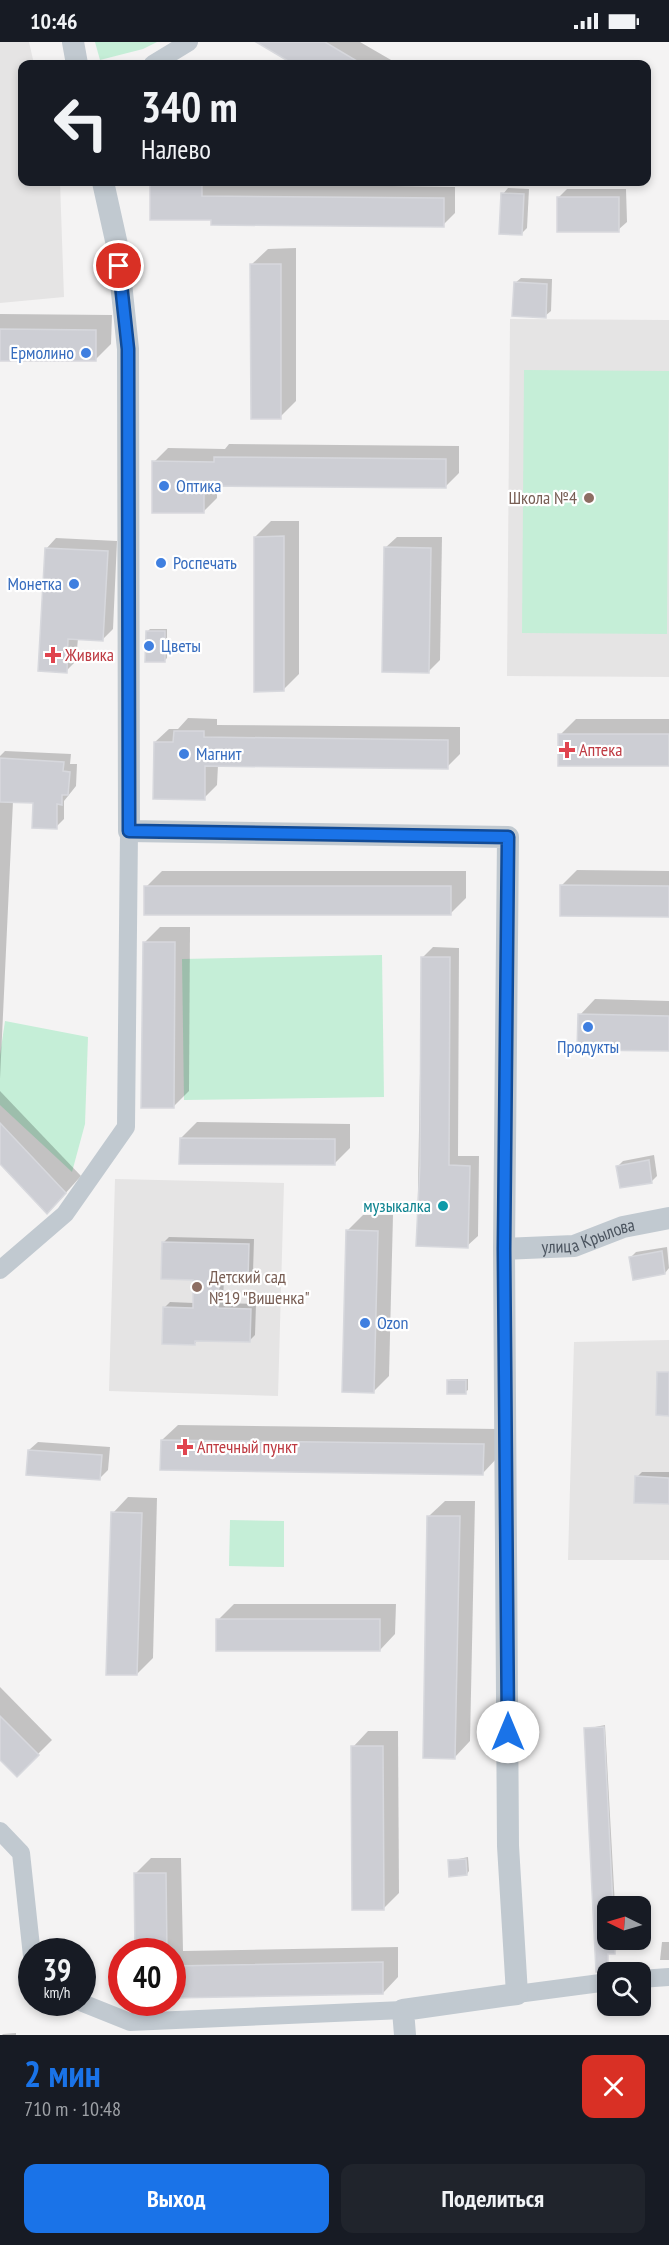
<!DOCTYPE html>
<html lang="ru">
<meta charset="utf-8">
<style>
:root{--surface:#171b24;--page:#20242c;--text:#f1f3f6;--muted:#9ea1a6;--accent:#1a73e8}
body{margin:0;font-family:"PT Sans Narrow",sans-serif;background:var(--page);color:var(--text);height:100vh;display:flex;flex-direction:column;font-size:22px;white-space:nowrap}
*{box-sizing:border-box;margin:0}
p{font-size:20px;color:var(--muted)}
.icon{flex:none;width:33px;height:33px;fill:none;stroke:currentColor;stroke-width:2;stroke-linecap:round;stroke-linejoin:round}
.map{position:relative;height:1993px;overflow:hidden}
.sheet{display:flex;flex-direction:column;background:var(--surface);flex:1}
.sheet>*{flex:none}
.banner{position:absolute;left:18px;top:18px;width:633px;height:126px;border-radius:12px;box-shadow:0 3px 9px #0003;background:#171b24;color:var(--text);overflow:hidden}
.needle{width:39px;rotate:275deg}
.fabs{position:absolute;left:597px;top:1854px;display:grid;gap:12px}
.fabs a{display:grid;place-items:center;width:54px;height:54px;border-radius:12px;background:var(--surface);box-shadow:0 3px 9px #0003;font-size:30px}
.speed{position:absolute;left:18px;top:1896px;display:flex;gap:12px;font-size:30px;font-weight:700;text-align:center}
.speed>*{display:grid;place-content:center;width:78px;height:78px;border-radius:50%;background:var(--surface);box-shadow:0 3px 9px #0003;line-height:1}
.speed small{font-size:15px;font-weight:400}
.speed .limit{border:9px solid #d22;background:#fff;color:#111}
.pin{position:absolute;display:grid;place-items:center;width:51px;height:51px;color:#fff;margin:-26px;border:3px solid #fff;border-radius:50%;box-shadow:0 2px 6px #0007}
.me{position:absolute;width:66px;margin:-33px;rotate:0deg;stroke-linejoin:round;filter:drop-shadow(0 0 4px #0008)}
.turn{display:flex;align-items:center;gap:21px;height:126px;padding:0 24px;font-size:27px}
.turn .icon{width:78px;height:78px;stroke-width:2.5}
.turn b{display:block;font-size:42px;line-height:51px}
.round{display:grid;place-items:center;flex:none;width:63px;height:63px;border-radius:12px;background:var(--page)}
.headline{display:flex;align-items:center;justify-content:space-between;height:102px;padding:0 24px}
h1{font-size:36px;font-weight:800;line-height:45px;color:var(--accent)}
.action{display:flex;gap:12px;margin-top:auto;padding:12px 24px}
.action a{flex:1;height:69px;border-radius:12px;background:var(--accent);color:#fff;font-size:24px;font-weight:800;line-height:69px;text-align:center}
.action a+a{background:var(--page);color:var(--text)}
.status{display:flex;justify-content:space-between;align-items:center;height:42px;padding:0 30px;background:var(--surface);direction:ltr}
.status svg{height:16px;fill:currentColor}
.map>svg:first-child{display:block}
.education{fill:#e5e4e4}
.green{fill:#c5eed7}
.shadow{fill:#0003}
.building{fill:#cdced4;stroke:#d7d8dd;stroke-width:1.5}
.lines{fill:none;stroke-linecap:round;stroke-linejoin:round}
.minor{stroke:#c1c9d0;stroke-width:18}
.tertiary{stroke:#c1c9d0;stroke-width:22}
.route-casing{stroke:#114b97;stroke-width:15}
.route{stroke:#1a73e8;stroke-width:10}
.shop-dot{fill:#3f7fe0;stroke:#fff;stroke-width:2}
.education-dot{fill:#8d6e63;stroke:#fff;stroke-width:2}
.health-dot{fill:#e0444e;stroke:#fff;stroke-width:2}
.culture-dot{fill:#0f9aa8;stroke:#fff;stroke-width:2}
.labels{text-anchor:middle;stroke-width:4.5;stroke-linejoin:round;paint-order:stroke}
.shop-label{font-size:18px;fill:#366cbe;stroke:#fff;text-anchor:start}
.education-label{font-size:18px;fill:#785e54;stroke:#fff;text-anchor:end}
.health-label{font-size:18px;fill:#be3a42;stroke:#fff;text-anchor:start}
.culture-label{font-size:18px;fill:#0d838f;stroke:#fff;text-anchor:end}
.street-label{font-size:18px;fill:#4b545f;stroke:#fff}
</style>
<div class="status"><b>10:46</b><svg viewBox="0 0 49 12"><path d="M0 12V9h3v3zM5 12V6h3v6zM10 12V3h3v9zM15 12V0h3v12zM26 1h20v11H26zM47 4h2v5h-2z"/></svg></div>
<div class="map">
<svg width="669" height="1993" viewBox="0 0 669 1993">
<rect width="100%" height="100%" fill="#f4f3f3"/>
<g class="education">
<path d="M0,0H29L34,22H22V140H60L64,255L0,261Z"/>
<path d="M510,277L669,278V635L507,634Z"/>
<path d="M115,1137L284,1141L278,1354L109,1349Z"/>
<path d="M669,1298V1518H568L574,1300Z"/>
</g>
<g class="green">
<path d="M95,0H157L143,7L100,18Z"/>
<path d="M524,328L669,329L667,592L522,591Z"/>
<path d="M382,913L384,1055L184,1058L182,917Z"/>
<path d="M5,979L88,995L85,1082L72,1130L0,1063V1013Z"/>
<path d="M230,1478L284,1479V1525L229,1524Z"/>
</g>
<g class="shadow">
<path d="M258,0H360L398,22H296Z"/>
<path d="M152,140L455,145V171L443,183L152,176Z"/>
<path d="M508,146L529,147L527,186L521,192L503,152Z"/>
<path d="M567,147H626L627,180L618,188L558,156Z"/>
<path d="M296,206V359L280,375L252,222L268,207Z"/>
<path d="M521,236L552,237L551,269L545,274L515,241Z"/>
<path d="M0,272L112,273L111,302L96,317H0Z"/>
<path d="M229,402L459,404V431L445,445L217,443V456L203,470L154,420L168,406L225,407Z"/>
<path d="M271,479H299V632L283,648L255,495Z"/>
<path d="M397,495H442L440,618L429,629L385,506Z"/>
<path d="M56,496L117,499L113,587L103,597L78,596L76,619L66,629L46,507Z"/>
<path d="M150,587H167V616L164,619L148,589Z"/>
<path d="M188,676L217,677V683L460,685V712L447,725L218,723L217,743L204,756L155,700L169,687H178Z"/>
<path d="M576,677H669V723L560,693Z"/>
<path d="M5,709L71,712L70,722H77L76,744L64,759V777L56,785L34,760L13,759L0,1037V714Z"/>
<path d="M577,828L669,829V873L561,844Z"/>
<path d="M162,829H466V856L451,871L146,845Z"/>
<path d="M160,885H190L189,1049L173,1065L144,901Z"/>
<path d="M433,905L459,906L458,1114H479L478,1194L467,1204L417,1203L422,916Z"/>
<path d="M595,957L669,959V1008L580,973Z"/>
<path d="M0,1049L81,1134L63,1154L0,1120Z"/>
<path d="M197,1080L350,1082V1106L334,1122L181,1096Z"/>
<path d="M654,1113L657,1134L652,1139L618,1124L623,1119Z"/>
<path d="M363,1173H393L389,1334L373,1350L348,1188Z"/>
<path d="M169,1195L254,1197L253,1231L248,1236H224L223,1261L256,1262L255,1293L249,1299L198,1298L195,1301L164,1266L170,1260L194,1261L195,1237L163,1201Z"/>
<path d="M667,1205L669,1226L665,1231L630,1216L636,1210Z"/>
<path d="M451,1337H468V1348L465,1350L448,1339Z"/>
<path d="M178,1383L499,1387L498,1415L483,1431L162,1398Z"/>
<path d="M38,1400L110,1405L108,1428L100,1436L29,1408Z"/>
<path d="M642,1430H669V1461L637,1435Z"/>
<path d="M128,1455L157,1456L153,1616L137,1632L113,1471Z"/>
<path d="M445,1459H475L470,1699L455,1715L429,1474Z"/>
<path d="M234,1562H396L395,1592L380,1608L218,1578Z"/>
<path d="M0,1645L52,1698L17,1733L0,1716Z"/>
<path d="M605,1683L615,1864H608V1898H617V1908L597,1911L585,1687Z"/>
<path d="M368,1689H398L399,1851L383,1867L353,1705Z"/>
<path d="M468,1815L469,1829L467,1832L449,1819Z"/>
<path d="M151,1816H181L183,1909L398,1905V1935L383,1951L172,1954V1910H137L135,1832Z"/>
<path d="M662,1900H669V1918H660Z"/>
<path d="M16,1991V1993H2L3,1992Z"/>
</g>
<g class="building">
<path d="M256,0H325L362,22H293Z"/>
<path d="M150,140H202V154L444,156V185L211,183V178H150Z"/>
<path d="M501,151L524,152L522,193L499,192Z"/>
<rect x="557" y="155" width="62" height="35"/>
<path d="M250,222H281V377H251Z"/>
<path d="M514,240L547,242L546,276L512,274Z"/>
<path d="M0,287L96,288V319H0Z"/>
<path d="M214,415L446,417V446L204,444V471H152V419L214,420Z"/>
<path d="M284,494V649L254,650V495Z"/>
<path d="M384,505L431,506L429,631L382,630Z"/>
<path d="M45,506L108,509L103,599L68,597L67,631L38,629Z"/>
<path d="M146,589H165V620H145Z"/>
<path d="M174,689H204V695L448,698V727L205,724V758L153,757L154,700H173Z"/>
<rect x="558" y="692" width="111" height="32"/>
<path d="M0,716L64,720L63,729L70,730L68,753H62V763L57,762V787L32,786L33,761L0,760Z"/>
<path d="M560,843L669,844V875L560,874Z"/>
<rect x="144" y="844" width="307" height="29"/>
<path d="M143,900H175L174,1066H141Z"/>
<path d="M421,915H450L449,1123L470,1124L468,1206L416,1204L420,1123Z"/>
<path d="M578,972L669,974V1009L577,1008Z"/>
<path d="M0,1081L66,1151L47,1172L0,1122Z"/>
<path d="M180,1096L335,1097V1123L179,1122Z"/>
<path d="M649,1118L652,1141L620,1146L616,1124Z"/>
<path d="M346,1188L378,1189L374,1351L342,1350Z"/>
<path d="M162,1200L249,1202L248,1238L219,1237L218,1266L251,1267L250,1300L195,1299V1303L162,1302L163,1265L193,1266V1238L161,1237Z"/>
<path d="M662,1209L665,1232L633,1238L629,1215Z"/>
<path d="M657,1330H669V1374L656,1373Z"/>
<rect x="447" y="1338" width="19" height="14"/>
<path d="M161,1398L484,1402L483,1433L160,1428Z"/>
<path d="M28,1408L102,1413L100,1438L26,1433Z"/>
<path d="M635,1434L669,1436V1462L634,1461Z"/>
<path d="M111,1470L142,1471L137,1633H106Z"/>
<path d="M427,1474H460L455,1717L423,1716Z"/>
<rect x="216" y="1577" width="164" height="32"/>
<path d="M0,1674L39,1713L17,1735L0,1718Z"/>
<path d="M604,1685L613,1864H608V1898H615V1912H608V1929L596,1930L584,1686Z"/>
<path d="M351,1704H383L384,1868H352Z"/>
<path d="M466,1817L467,1833L449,1835L448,1818Z"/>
<path d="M134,1831H166L167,1910H135Z"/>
<path d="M383,1920V1952L172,1956V1924Z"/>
</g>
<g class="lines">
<g class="minor">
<path d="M153,22L189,0"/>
<path d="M0,1228L65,1172L126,1085L129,789"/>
<path d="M0,1789L21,1811L32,1914"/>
<path d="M640,1937L669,1935"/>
<path d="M517,1952L608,1940"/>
<path d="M80,1960L130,1980L403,1968"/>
</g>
<g class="tertiary">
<path d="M73,0L77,22"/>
<path d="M103,140L117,203L128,307L129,789L508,795L504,1207L508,1804L517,1952L403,1968L405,1993"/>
<path id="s1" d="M504,1207L574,1204L623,1185L669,1176"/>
</g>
</g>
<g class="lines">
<defs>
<path id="route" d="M119,224L128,307L129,789L508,795L504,1207L508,1690"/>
</defs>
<use href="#route" class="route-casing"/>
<use href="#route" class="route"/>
</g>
<g class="shop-dot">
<circle cx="86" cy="311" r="6"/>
<circle cx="164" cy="444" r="6"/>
<circle cx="161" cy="521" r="6"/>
<circle cx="74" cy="542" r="6"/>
<circle cx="149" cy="604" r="6"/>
<circle cx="184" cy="712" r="6"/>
<circle cx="588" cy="985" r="6"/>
<circle cx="365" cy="1281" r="6"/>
</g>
<g class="education-dot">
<circle cx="589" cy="456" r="6"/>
<circle cx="197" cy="1245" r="6"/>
</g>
<g class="health-dot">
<path d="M50 604h6v6h6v6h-6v6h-6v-6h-6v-6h6z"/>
<path d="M564 699h6v6h6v6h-6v6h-6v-6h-6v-6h6z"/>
<path d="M182 1396h6v6h6v6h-6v6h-6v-6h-6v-6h6z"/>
</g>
<circle class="culture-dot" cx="443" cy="1164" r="6"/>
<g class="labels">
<g class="shop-label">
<text x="74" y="317" text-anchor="end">Ермолино</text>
<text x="176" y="450">Оптика</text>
<text x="173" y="527">Роспечать</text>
<text x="62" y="548" text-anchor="end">Монетка</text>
<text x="161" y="610">Цветы</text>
<text x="196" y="718">Магнит</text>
<text x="588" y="1011" text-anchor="middle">Продукты</text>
<text x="377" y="1287">Ozon</text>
</g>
<g class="education-label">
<text x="577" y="462">Школа №4</text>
<text x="209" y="1241" text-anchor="start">Детский сад<tspan x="209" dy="21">№19 "Вишенка"</tspan></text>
</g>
<g class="health-label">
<text x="65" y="619">Живика</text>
<text x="579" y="714">Аптека</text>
<text x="197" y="1411">Аптечный пункт</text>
</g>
<g class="culture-label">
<text x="431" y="1170">музыкалка</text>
</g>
<g class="street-label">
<text dy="6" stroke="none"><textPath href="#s1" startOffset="86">улица Крылова</textPath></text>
</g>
</g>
</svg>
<div class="fabs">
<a><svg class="needle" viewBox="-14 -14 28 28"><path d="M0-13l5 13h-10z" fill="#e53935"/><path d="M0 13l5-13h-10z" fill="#9ea1a6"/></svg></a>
<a><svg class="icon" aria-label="search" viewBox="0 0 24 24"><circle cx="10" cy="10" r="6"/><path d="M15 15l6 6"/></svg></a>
</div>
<div class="speed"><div>39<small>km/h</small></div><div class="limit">40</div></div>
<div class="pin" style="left:119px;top:224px;background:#d93025"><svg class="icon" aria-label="arrive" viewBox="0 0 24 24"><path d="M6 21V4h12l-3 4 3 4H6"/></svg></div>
<svg class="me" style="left:508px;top:1690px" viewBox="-20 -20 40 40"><circle r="19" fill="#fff"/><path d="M0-13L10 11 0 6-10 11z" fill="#1a73e8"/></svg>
<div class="banner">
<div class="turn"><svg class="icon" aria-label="left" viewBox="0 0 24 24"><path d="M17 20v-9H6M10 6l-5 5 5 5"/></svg><div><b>340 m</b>Налево</div></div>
</div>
</div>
<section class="sheet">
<div class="headline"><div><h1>2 мин</h1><p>710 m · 10:48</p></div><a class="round" style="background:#d93025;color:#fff"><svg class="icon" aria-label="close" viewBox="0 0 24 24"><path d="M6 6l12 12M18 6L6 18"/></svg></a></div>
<div class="action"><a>Выход</a><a>Поделиться</a></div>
</section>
